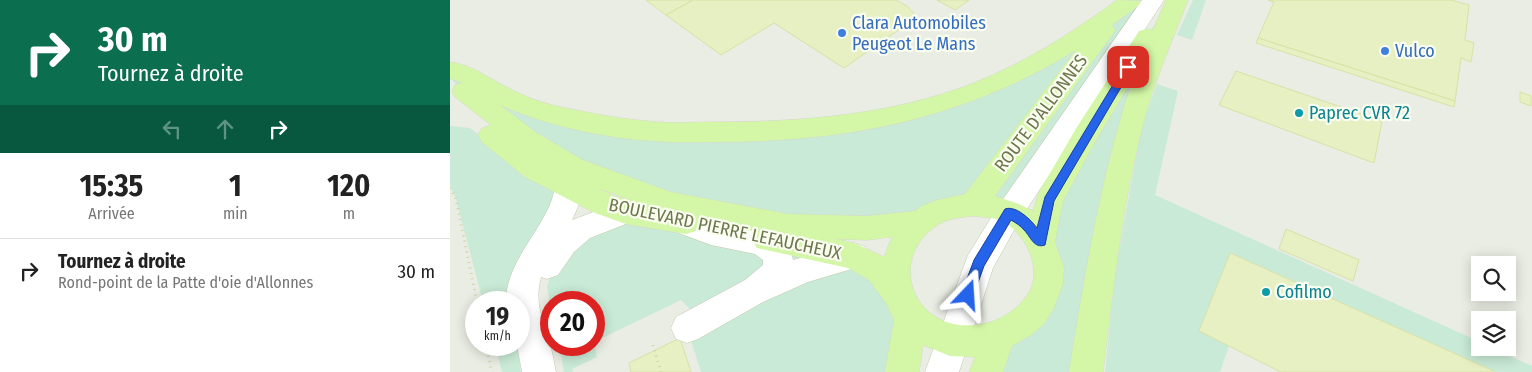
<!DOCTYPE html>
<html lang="fr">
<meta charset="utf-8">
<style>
:root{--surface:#fff;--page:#f2f2f2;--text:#222;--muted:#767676;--line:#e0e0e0}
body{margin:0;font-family:"Fira Sans Condensed",sans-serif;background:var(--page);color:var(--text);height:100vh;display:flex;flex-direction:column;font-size:19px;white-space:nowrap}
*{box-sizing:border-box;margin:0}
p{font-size:16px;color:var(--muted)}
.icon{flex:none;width:28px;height:28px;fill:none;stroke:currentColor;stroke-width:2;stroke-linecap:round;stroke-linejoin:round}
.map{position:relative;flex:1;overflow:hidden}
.sheet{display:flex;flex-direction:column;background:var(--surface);width:450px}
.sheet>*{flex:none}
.banner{background:#0b6e4f;color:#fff;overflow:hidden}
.buttons{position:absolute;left:1021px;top:256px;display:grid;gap:10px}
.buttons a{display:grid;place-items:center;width:45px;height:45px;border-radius:0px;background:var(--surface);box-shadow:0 2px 12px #0003;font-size:25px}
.speed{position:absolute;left:15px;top:291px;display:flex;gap:10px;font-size:25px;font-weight:700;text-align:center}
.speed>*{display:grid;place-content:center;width:65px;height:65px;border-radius:50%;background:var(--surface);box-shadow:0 2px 12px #0003;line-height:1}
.speed small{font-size:12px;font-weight:400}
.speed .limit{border:8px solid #d22;background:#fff;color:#111}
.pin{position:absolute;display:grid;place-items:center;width:42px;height:42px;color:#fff;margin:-21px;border-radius:10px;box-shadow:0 2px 8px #0006}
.me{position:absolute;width:55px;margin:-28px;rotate:20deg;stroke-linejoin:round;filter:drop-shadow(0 0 4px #0008)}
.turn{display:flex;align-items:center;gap:18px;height:105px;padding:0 15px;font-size:22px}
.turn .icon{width:65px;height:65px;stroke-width:2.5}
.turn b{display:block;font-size:35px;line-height:42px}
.lanes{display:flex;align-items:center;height:48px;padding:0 15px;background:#0003;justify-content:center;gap:25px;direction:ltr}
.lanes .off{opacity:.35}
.eta{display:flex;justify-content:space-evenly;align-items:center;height:85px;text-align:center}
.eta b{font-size:30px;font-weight:700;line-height:35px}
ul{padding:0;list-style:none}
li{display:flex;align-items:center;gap:15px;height:65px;padding:0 15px;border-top:1px solid var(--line)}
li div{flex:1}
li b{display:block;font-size:19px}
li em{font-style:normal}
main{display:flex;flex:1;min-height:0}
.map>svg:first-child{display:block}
.industrial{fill:#eaede3;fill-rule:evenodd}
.green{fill:#c9ead6}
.building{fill:#e7f0c3;stroke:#d6e2a4}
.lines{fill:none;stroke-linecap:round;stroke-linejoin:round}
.minor-casing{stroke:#c2c9ab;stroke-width:1}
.major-casing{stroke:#d7d9cd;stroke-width:1}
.path{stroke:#ccd6a6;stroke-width:3;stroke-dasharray:1 4.5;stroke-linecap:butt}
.minor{fill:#fff;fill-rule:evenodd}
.major{fill:#d3f7a7;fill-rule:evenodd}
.route{fill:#2563eb;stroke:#184099}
.shop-dot{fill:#3f7fe0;stroke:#f9fef1;stroke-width:2}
.culture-dot{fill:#0f9aa8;stroke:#f9fef1;stroke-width:2}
.labels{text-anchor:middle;stroke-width:4.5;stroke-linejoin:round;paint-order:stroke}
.shop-label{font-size:18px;fill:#366cbe;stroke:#f9fef1;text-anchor:start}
.street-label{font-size:18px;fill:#6f764e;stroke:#f9fef1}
.culture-label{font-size:18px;fill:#0d838f;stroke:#f9fef1;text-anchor:start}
</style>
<main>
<section class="sheet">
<div class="banner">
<div class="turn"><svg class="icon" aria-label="right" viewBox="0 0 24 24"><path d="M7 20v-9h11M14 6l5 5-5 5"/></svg><div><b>30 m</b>Tournez à droite</div></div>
<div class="lanes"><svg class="icon off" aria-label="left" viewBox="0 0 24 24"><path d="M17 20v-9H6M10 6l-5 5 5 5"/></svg><svg class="icon off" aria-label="ahead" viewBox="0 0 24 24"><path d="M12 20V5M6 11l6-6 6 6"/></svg><svg class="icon" aria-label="right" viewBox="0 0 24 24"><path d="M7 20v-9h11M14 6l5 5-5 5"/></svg></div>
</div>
<div class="eta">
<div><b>15:35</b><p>Arrivée</p></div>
<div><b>1</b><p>min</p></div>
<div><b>120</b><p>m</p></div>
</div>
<ul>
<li><svg class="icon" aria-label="right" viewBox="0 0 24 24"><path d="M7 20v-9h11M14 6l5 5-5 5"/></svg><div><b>Tournez à droite</b><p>Rond-point de la Patte d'oie d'Allonnes</p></div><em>30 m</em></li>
</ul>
</section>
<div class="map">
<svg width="1082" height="372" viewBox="0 0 1082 372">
<rect width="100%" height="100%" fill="#f4fceb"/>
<path class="industrial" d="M0,0H1082V372H0ZM1030,265H1058V292H1030ZM26,302H69V345H26ZM101,302H144V345H101ZM1030,320H1058V348H1030Z"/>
<g class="green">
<path d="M681,0H696L559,213L338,226L123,168L16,94L0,78V70L111,116L295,134L523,94Z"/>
<path d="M720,0L696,72L636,372H536L576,321L591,242L636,134Z"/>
<path d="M743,0H756L742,40L727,35Z"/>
<path d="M707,84L728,91L705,195L1030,342V348H1041L1082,366V372H1046L781,253L749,331L779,346L770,372H655L665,274L691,128Z"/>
<path d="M0,126L20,128L105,191L69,330V302H33L6,199L0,185Z"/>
<path d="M170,221C215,229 273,233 312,257L314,268L244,313L231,300L144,342V302H101V308L97,286L101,275L121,246Z"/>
<path d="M327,253L404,256L447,293L452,372H251L237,328L302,292Z"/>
<path d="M144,343L147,357L122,369L123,372H114L109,345H144Z"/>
<path d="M45,345H67L71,372H52Z"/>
</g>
<g class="building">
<path d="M196,0H243L216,15Z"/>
<path d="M243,0H446L457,6L467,17L394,68L324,23L271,55L216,15Z"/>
<path d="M487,0H519L505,10Z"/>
<path d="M818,0H1001L1019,5L1015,40L1024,43L1021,62L1011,58L1005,101L808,38L824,2Z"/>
<path d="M808,38L1005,101L1004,107L806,43Z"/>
<path d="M786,71L932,121L924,163L769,105Z"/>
<path d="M1070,92L1081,96V106L1070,102Z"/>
<path d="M836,229L909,260L903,281L829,249Z"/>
<path d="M780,253L1046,372H831L749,331Z"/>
<path d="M230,338L241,372H181L179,363Z"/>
</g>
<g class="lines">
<defs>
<g id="minor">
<path d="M692,0H714L569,221L543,268L509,372H475L518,255L549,205Z"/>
<path d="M119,175L129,178C136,192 128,207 122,220L176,200L186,204L190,212L186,220L140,238L124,252L108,275L97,279L91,277C84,303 93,321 100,345C103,354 104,363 106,372H72L67,345L69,302H56C56,267 82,241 97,211C103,200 104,189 109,178Z"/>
<path d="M228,208C240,212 252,218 265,221C292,227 337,226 343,260L404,243L415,247L419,256L415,265L358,282L313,302L248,339L237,343L226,339L221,328L226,317L295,280L313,265V260L305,254L261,245L218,229L214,220L218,211Z"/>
</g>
<path id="major" d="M667,0L691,1L688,6L662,25L665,30L662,35L545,196L569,204L583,211L589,192L627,127L689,31L697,29L703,30L716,0H738C724,37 708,72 697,110C673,196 664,284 653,372H619C635,273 651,174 683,79L646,140L613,201L605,242L614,268L613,284L603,310L594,324L581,335L562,346L553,372H519L525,357L500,356L473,345L469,372H435L444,320L436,303L419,280L398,268L307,248L302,239L306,232L250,221L246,231L236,234L176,224L145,213L75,177L32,142L28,135L32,128L41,125L5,97L2,91L5,85L12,83L0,78V62C23,65 38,78 58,88C75,97 95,104 115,108C142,113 169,119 197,121C219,124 242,122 265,122C352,122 442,115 524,83C576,62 622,33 667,0ZM626,50L515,194L487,200L472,206L465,211L417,216L338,214L221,192L133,160L87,133L50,105C98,126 153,138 204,141C224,143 245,142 265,142C397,142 512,120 626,50ZM148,188L183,201L164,196ZM523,216C532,217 541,217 549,220C575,230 594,269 578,294C567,310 551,321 532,324C461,337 433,253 493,222C502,218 514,217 523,216ZM442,237L434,257L404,243L386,239L417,240Z"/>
</defs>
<use href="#minor" class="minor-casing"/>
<use href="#major" class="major-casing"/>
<g class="path">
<path d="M0,188L6,199L27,302"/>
<path d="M36,345L42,372"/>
<path d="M203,345L211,372"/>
</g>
<use href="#minor" class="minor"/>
<use href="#major" class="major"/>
</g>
<path class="route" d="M678,64L683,67L604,201L595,245C584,249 581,237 574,230C571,226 566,223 561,220L534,266L522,299L518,301L513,299L511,295L524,260L555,209C566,205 581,220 587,228L595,197L675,65Z"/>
<g class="shop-dot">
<circle cx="392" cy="33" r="5"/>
<circle cx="935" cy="51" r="5"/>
</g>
<g class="culture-dot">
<circle cx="849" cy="113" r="5"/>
<circle cx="816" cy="292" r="5"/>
</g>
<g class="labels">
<g class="shop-label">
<text x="402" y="29">Clara Automobiles<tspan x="402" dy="21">Peugeot Le Mans</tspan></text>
<text x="945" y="57">Vulco</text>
</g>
<g class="street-label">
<text transform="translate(591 113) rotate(-53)" y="6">ROUTE D'ALLONNES</text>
<text transform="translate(275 229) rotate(12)" y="6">BOULEVARD PIERRE LEFAUCHEUX</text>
</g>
<g class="culture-label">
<text x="859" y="119">Paprec CVR 72</text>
<text x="826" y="298">Cofilmo</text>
</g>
</g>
</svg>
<div class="buttons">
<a><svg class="icon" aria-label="search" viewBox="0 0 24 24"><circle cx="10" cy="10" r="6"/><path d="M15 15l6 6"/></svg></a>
<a><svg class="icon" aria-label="layers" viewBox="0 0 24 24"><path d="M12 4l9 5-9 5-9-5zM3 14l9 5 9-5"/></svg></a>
</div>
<div class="speed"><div>19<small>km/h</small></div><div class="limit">20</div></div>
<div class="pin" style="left:678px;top:67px;background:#d93025"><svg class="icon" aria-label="arrive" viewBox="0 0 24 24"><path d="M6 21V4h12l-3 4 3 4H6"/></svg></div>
<svg class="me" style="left:518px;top:295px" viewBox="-20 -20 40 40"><path d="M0-17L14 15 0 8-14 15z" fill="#2563eb" stroke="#fff" stroke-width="4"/></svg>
</div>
</main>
